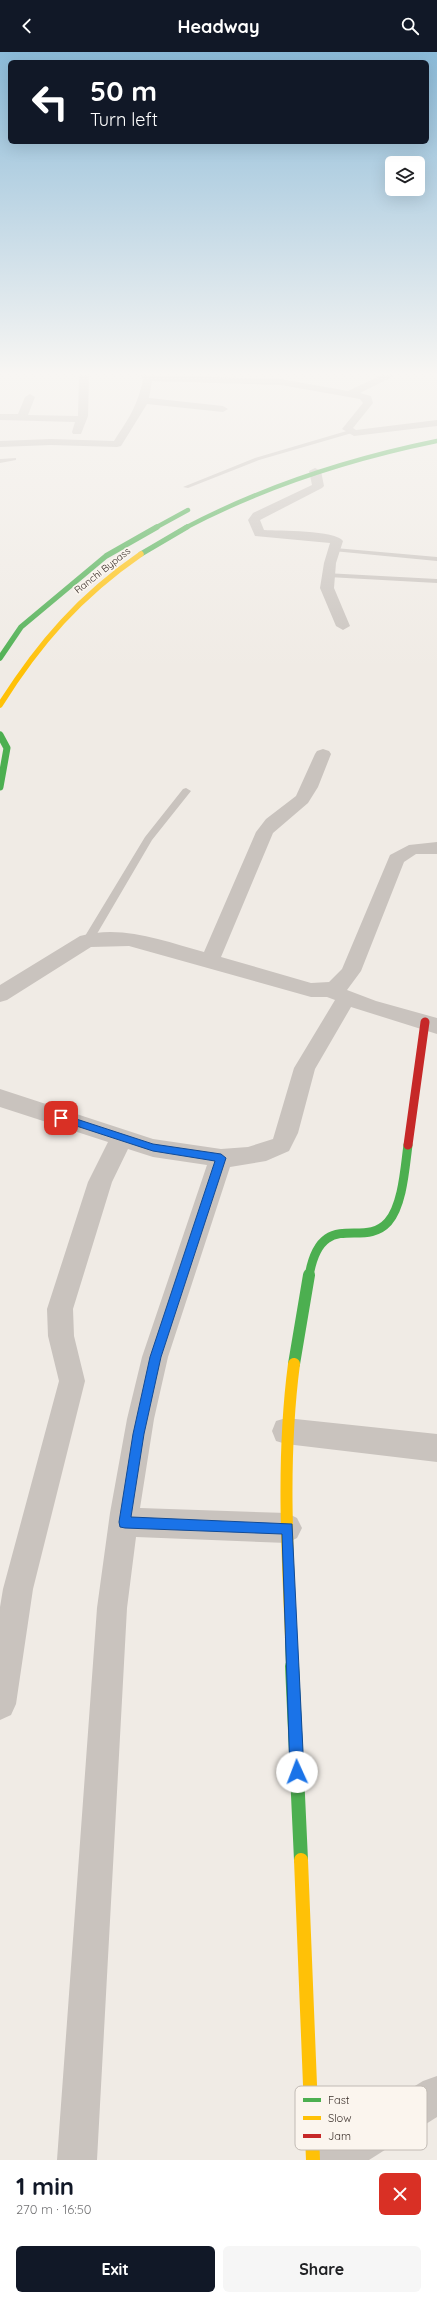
<!DOCTYPE html>
<meta charset="utf-8">
<style>
:root{--surface:#fff;--page:#f6f6f6;--text:#202124;--muted:#757577;--accent:#111827}
body{margin:0;font-family:Quicksand,sans-serif;background:var(--page);color:var(--text);height:100vh;display:flex;flex-direction:column;font-size:15px;white-space:nowrap}
*{box-sizing:border-box;margin:0}
p{font-size:13px;color:var(--muted)}
.icon{flex:none;width:22px;height:22px;fill:none;stroke:currentColor;stroke-width:2;stroke-linecap:round;stroke-linejoin:round}
.map{position:relative;height:2108px;overflow:hidden}
.sheet{display:flex;flex-direction:column;background:var(--surface);flex:1}
.sheet>*{flex:none}
.guide{position:absolute;left:8px;top:8px;width:421px;height:84px;border-radius:6px;box-shadow:0 4px 16px #0002;background:#111827;color:#fff;overflow:hidden}
.tools{position:absolute;left:385px;top:104px;display:grid;gap:8px}
.tools a{display:grid;place-items:center;width:40px;height:40px;border-radius:6px;background:var(--surface);box-shadow:0 4px 16px #0002;font-size:20px}
.pin{position:absolute;display:grid;place-items:center;width:34px;height:34px;color:#fff;margin:-17px;border-radius:8px;box-shadow:0 2px 6px #0006}
.me{position:absolute;width:44px;margin:-22px;rotate:358deg;stroke-linejoin:round;filter:drop-shadow(0 0 3px #0008)}
.turn{display:flex;align-items:center;gap:14px;height:84px;padding:0 16px;font-size:18px}
.turn .icon{width:52px;height:52px;stroke-width:2.5}
.turn b{display:block;font-size:28px;line-height:34px}
.round{display:grid;place-items:center;flex:none;width:42px;height:42px;border-radius:6px;background:var(--page)}
.head{display:flex;align-items:center;justify-content:space-between;height:68px;padding:0 16px}
h1{font-size:24px;font-weight:700;line-height:30px;color:var(--accent)}
.button{display:flex;gap:8px;margin-top:auto;padding:8px 16px}
.button a{flex:1;height:46px;border-radius:6px;background:var(--accent);color:#fff;font-size:16px;font-weight:700;line-height:46px;text-align:center}
.button a+a{background:var(--page);color:var(--text)}
header{display:flex;justify-content:space-between;align-items:center;height:52px;padding:0 16px;background:var(--accent);color:#fff;font-size:18px;font-weight:700}
.map>svg:first-child{display:block}
.lines{fill:none;stroke-linecap:round;stroke-linejoin:round}
.lane{fill:#c9c3be;fill-rule:evenodd}
.street{fill:#c9c3be;fill-rule:evenodd}
.fast-far5{stroke:#4caf50;stroke-width:4.5}
.fast-far4{stroke:#4caf50;stroke-width:5.5}
.fast-far3{stroke:#4caf50;stroke-width:7}
.fast-far2{stroke:#4caf50;stroke-width:9}
.fast-far1{stroke:#4caf50;stroke-width:12}
.fast{stroke:#4caf50;stroke-width:14}
.slow-far2{stroke:#ffc107;stroke-width:5.5}
.slow-far1{stroke:#ffc107;stroke-width:12}
.slow{stroke:#ffc107;stroke-width:14}
.jam{stroke:#c62828;stroke-width:9}
.route{fill:#1a73e8;stroke:#114b97}
.labels{text-anchor:middle;stroke-width:3.5;stroke-linejoin:round;paint-order:stroke}
.far-street-label{font-size:10px;fill:#3b302b;stroke:#fbf5ee}
.key{fill:#fbf5ee;stroke:#c1bab4;stroke-width:1}
.key-label{font-size:11px;fill:#3b302b}
</style>
<header><svg class="icon" aria-label="back" viewBox="0 0 24 24"><path d="M15 5l-7 7 7 7"/></svg>Headway<svg class="icon" aria-label="search" viewBox="0 0 24 24"><circle cx="10" cy="10" r="6"/><path d="M15 15l6 6"/></svg></header>
<div class="map">
<svg width="437" height="2108" viewBox="0 0 437 2108">
<rect width="100%" height="100%" fill="#f0ebe5"/>
<g class="lines">
<g class="lane">
<path d="M350,378L352,381L259,408L188,436L183,435L255,406Z"/>
<path d="M16,406V408L0,411V407Z"/>
<path d="M335,496L437,505V509L333,499L332,498Z"/>
<path d="M325,521L437,527V531L328,525L324,523Z"/>
<path d="M186,736L191,739L152,788L91,892H83L82,889L145,785L183,737Z"/>
</g>
<g class="street">
<path d="M79,323H89L88,364L81,382H73L72,380L75,370L0,368V362H18L25,345L30,342L35,345L28,363L78,364Z"/>
<path d="M140,323L281,327L348,339L382,323H394L392,325L360,341L371,344L373,351L353,376L356,378L437,368V374L354,384L342,377L363,351L360,347L281,333L152,329L149,346L223,354L228,357L223,360L147,352L121,394L117,395L51,393L0,395V389L51,387L114,389C129,366 138,353 143,327Z"/>
<path d="M315,416L321,419L324,434L322,436L260,468L264,478C278,479 336,478 343,489L336,511L334,536L350,574L343,578L336,574L320,536L324,511L330,491L255,484L248,468L253,461L312,433L309,419Z"/>
<path d="M323,697L329,699L331,702L318,735L308,751L273,781L221,905L311,931L329,930L342,917L390,803L409,793L437,790V802H416L404,810L361,919L347,938L376,949L437,966V982L351,955L315,1017L298,1081L289,1099L266,1109L230,1115L168,1305L154,1367L140,1456L287,1461L297,1466L302,1476L297,1486L287,1491L136,1485L127,1556L97,2108H57L97,1556L110,1461L127,1367L142,1305L207,1113L153,1105L128,1097L112,1130L73,1257L74,1284L85,1329L33,1537L16,1652L11,1663L0,1668V1555L3,1537L59,1329L48,1284L47,1257L88,1130L108,1090L0,1055V1037L153,1087L221,1097L248,1095L273,1087L294,1016L335,948L327,945H311L129,894L91,895L7,948L0,950V933L80,884C122,872 164,889 204,900L256,780L266,767L296,744L315,702L317,699Z"/>
<path d="M286,1366L437,1382V1410L286,1392L276,1389L272,1379L276,1369Z"/>
<path d="M437,2024V2065L369,2108H311L317,2094L423,2029Z"/>
</g>
<g class="fast-far5">
<path d="M155,476L188,458"/>
<path d="M185,476C265,434 349,407 437,389"/>
</g>
<g class="fast-far4">
<path d="M141,502L187,475"/>
<path d="M0,606L21,575L106,504L157,475"/>
</g>
<path class="fast-far3" d="M0,683L7,696L0,735"/>
<path class="fast-far2" d="M309,1224C321,1154 363,1198 388,1170C403,1153 405,1114 408,1093"/>
<g class="fast-far1">
<path d="M294,1312L309,1223"/>
<path d="M291,1585L292,1615"/>
</g>
<path class="fast" d="M292,1614L301,1808"/>
<path class="slow-far2" d="M0,653C39,591 80,544 141,502"/>
<path class="slow-far1" d="M291,1585C287,1493 282,1403 294,1312"/>
<path class="slow" d="M301,1808L313,2108"/>
<path class="jam" d="M408,1093L425,970"/>
</g>
<linearGradient id="sky" x2="0" y2="1"><stop stop-color="#8bbad8"/><stop offset="0.52" stop-color="#f8f6f3"/><stop offset="1" stop-color="#f8f6f3" stop-opacity="0"/></linearGradient>
<rect width="437" height="618" fill="url(#sky)"/>
<path class="route" d="M61,1062L153,1092L221,1102L226,1106L161,1305L144,1382L131,1465L292,1472L304,1720L302,1725L297,1727L292,1725L290,1720L282,1482L125,1476L120,1475L119,1470L133,1382L150,1305L215,1109L153,1099L58,1068L56,1066Z"/>
<g class="labels">
<g class="far-street-label">
<text transform="translate(102 518) rotate(-38)" y="4">Ranchi Bypass</text>
</g>
</g>
<rect x="295" y="2034" width="132" height="64" rx="6" class="key"/>
<rect x="303" y="2046" width="18" height="4" fill="#4caf50"/>
<rect x="303" y="2064" width="18" height="4" fill="#ffc107"/>
<rect x="303" y="2082" width="18" height="4" fill="#c62828"/>
<g class="key-label">
<text x="328" y="2052">Fast</text>
<text x="328" y="2070">Slow</text>
<text x="328" y="2088">Jam</text>
</g>
</svg>
<div class="tools">
<a><svg class="icon" aria-label="layers" viewBox="0 0 24 24"><path d="M12 4l9 5-9 5-9-5zM3 14l9 5 9-5"/></svg></a>
</div>
<div class="pin" style="left:61px;top:1066px;background:#d93025"><svg class="icon" aria-label="arrive" viewBox="0 0 24 24"><path d="M6 21V4h12l-3 4 3 4H6"/></svg></div>
<svg class="me" style="left:297px;top:1720px" viewBox="-20 -20 40 40"><circle r="19" fill="#fff"/><path d="M0-13L10 11 0 6-10 11z" fill="#1a73e8"/></svg>
<div class="guide">
<div class="turn"><svg class="icon" aria-label="left" viewBox="0 0 24 24"><path d="M17 20v-9H6M10 6l-5 5 5 5"/></svg><div><b>50 m</b>Turn left</div></div>
</div>
</div>
<section class="sheet">
<div class="head"><div><h1>1 min</h1><p>270 m · 16:50</p></div><a class="round" style="background:#d93025;color:#fff"><svg class="icon" aria-label="close" viewBox="0 0 24 24"><path d="M6 6l12 12M18 6L6 18"/></svg></a></div>
<div class="button"><a>Exit</a><a>Share</a></div>
</section>
